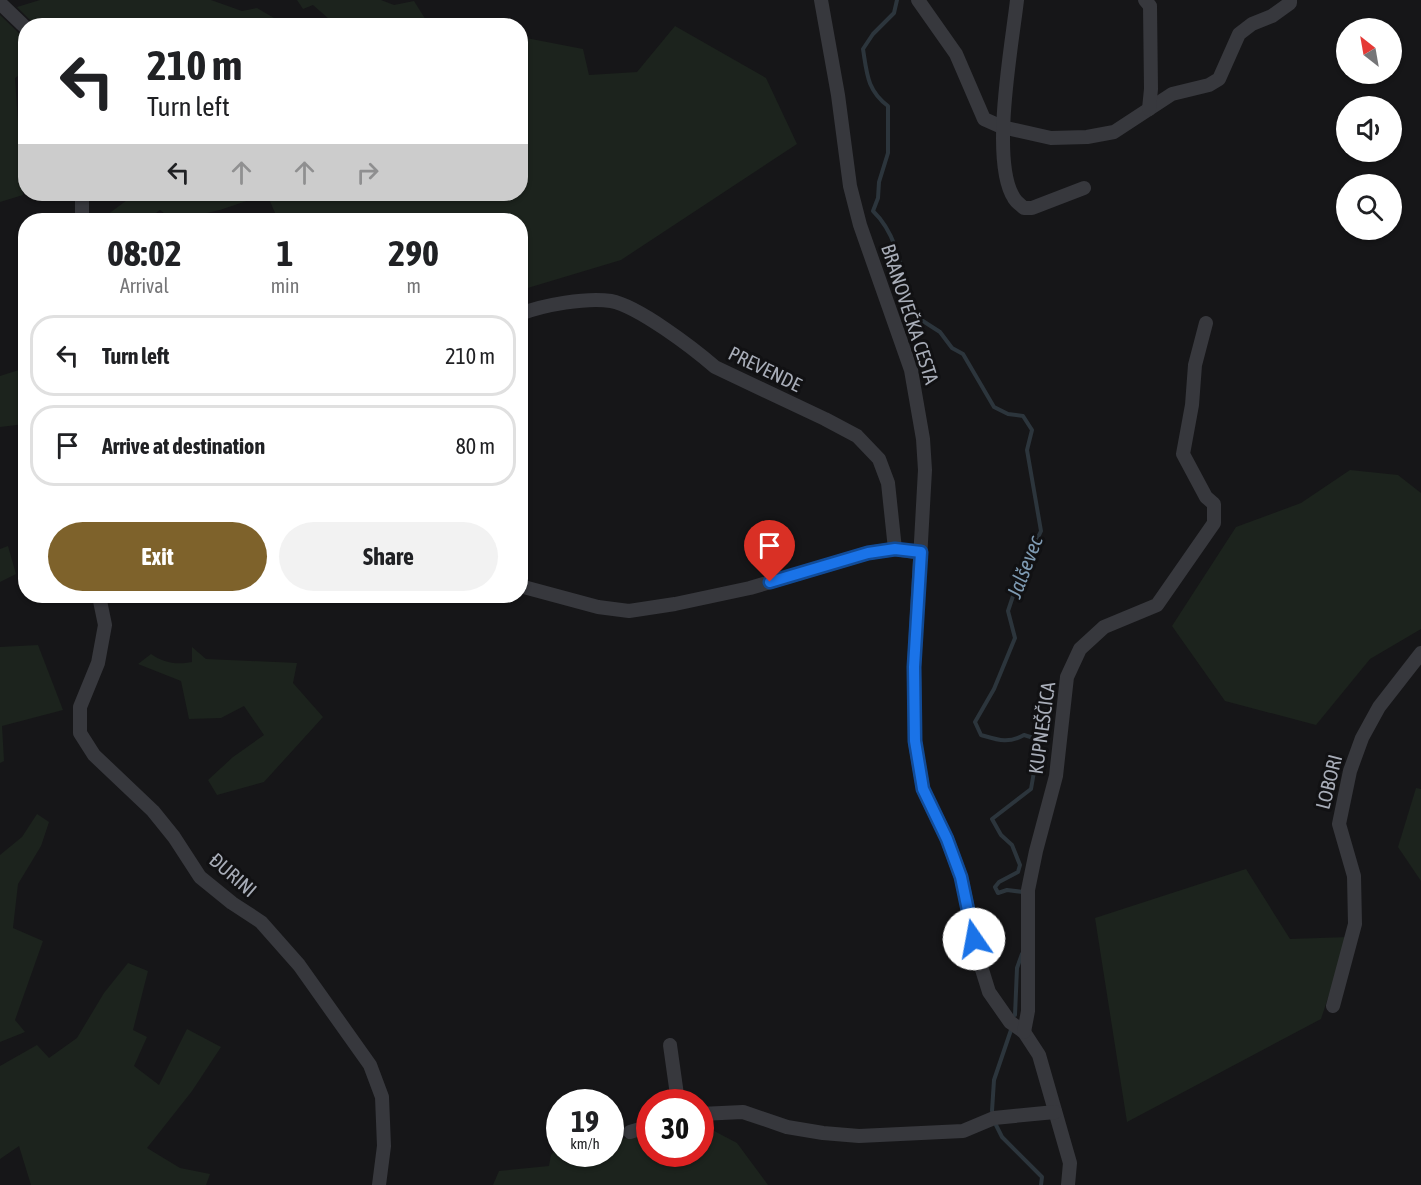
<!DOCTYPE html>
<meta charset="utf-8">
<style>
:root{--surface:#fff;--page:#f2f2f2;--text:#202124;--muted:#757577;--line:#e0e0e0;--accent:#7e622b}
body{margin:0;font-family:"Asap Condensed",sans-serif;background:var(--page);color:var(--text);height:100vh;display:flex;flex-direction:column;font-size:22px;white-space:nowrap}
*{box-sizing:border-box;margin:0}
p{font-size:20px;color:var(--muted)}
.icon{flex:none;width:33px;height:33px;fill:none;stroke:currentColor;stroke-width:2;stroke-linecap:round;stroke-linejoin:round}
.map{position:relative;flex:1;overflow:hidden}
.side{position:absolute;left:18px;top:213px;width:510px;height:390px;display:flex;flex-direction:column;background:var(--surface);border-radius:24px;box-shadow:0 2px 4px #0004}
.side>*{flex:none}
.guide{position:absolute;left:18px;top:18px;width:510px;height:183px;border-radius:24px;box-shadow:0 2px 4px #0004;background:#fff;color:var(--text);overflow:hidden}
.needle{width:39px;rotate:329deg}
.controls{position:absolute;left:1336px;top:18px;display:grid;gap:12px}
.controls a{display:grid;place-items:center;width:66px;height:66px;border-radius:50%;background:var(--surface);box-shadow:0 2px 4px #0004;font-size:30px}
.speed{position:absolute;left:546px;top:1089px;display:flex;gap:12px;font-size:30px;font-weight:700;text-align:center}
.speed>*{display:grid;place-content:center;width:78px;height:78px;border-radius:50%;background:var(--surface);box-shadow:0 2px 4px #0004;line-height:1}
.speed small{font-size:15px;font-weight:400}
.speed .limit{border:9px solid #d22;background:#fff;color:#111}
.pin{position:absolute;display:grid;place-items:center;width:51px;height:51px;color:#fff;margin:-62px -26px;border-radius:50% 50% 50% 0;rotate:-45deg;box-shadow:0 0 6px #0007}
.pin .icon{rotate:45deg}
.me{position:absolute;width:66px;margin:-33px;rotate:348deg;stroke-linejoin:round;filter:drop-shadow(0 0 4px #0008)}
.turn{display:flex;align-items:center;gap:21px;height:126px;padding:0 30px;font-size:27px}
.turn .icon{width:78px;height:78px;stroke-width:2.5}
.turn b{display:block;font-size:42px;line-height:51px}
.lanes{display:flex;align-items:center;height:57px;padding:0 30px;background:#0003;justify-content:center;gap:30px;direction:ltr}
.lanes .off{opacity:.35}
.eta{display:flex;justify-content:space-evenly;align-items:center;height:102px;text-align:center}
.eta b{font-size:36px;font-weight:700;line-height:42px}
.primary-button{display:flex;gap:12px;margin-top:auto;padding:12px 30px}
.primary-button a{flex:1;height:69px;border-radius:36px;background:var(--accent);color:#fff;font-size:24px;font-weight:700;line-height:69px;text-align:center}
.primary-button a+a{background:var(--page);color:var(--text)}
ul{padding:0;list-style:none}
li{display:flex;align-items:center;gap:18px;height:81px;margin:0 12px 9px;padding:0 18px;border:3px solid var(--line);border-radius:24px}
li div{flex:1}
li b{display:block;font-size:22px}
li em{font-style:normal}
.map>svg:first-child{display:block}
.green{fill:#1c231d}
.lines{fill:none;stroke-linecap:round;stroke-linejoin:round}
.stream{stroke:#2c353c;stroke-width:4}
.street{stroke:#37383d;stroke-width:14}
.route-casing{stroke:#114b97;stroke-width:15}
.route{stroke:#1a73e8;stroke-width:10}
.labels{text-anchor:middle;stroke-width:6;stroke-linejoin:round;paint-order:stroke}
.street-label{font-size:20px;fill:#a8adb8;stroke:#111113}
.water-label{font-size:21px;font-style:italic;fill:#7f9bb3;stroke:#111113}
</style>
<div class="map">
<svg width="1421" height="1185" viewBox="0 0 1421 1185">
<rect width="100%" height="100%" fill="#161618"/>
<g class="green">
<path d="M40,0H211L242,11L257,8L286,25H35L17,7Z"/>
<path d="M297,0H381L394,5L414,1L429,25H336L313,5L303,9Z"/>
<path d="M0,15L26,40L25,71L15,78L23,195L0,202Z"/>
<path d="M675,26L766,78L797,144L621,260L521,290L520,220H278L267,194L220,210L176,220H173L160,210L146,220H103V218L135,194H164L168,196L171,194H520L521,37L583,49L589,75L637,72Z"/>
<path d="M25,368V424L0,427V376Z"/>
<path d="M1350,470L1398,475L1421,493V629L1370,659L1316,725L1225,701L1172,626L1236,527L1301,503Z"/>
<path d="M8,546L16,574L0,582V549Z"/>
<path d="M38,645L63,710L2,726L4,761L0,763V647Z"/>
<path d="M192,647L206,659L297,663L293,683L323,717L264,782L217,795L208,780L233,757L264,735L244,706L221,718L189,719L181,681L138,664L151,654C164,663 176,665 192,662Z"/>
<path d="M1416,788L1421,789V881L1398,847Z"/>
<path d="M37,814L49,822L41,846L18,884L13,928L43,941L15,1020L25,1032L0,1042V855L22,837Z"/>
<path d="M1246,869L1290,939L1348,937L1321,1019L1127,1122L1095,918Z"/>
<path d="M128,963L148,971L133,1030L147,1037L134,1066L159,1085L187,1029L221,1047L192,1091L147,1148L180,1168L210,1174L206,1185H31L19,1146L0,1159V1066L37,1045L49,1058L77,1038L104,993Z"/>
<path d="M701,1124L737,1143L768,1185H493L499,1171L549,1166L551,1155L559,1145L560,1154H610L611,1137L618,1140L649,1133L650,1154H700Z"/>
</g>
<g class="lines">
<g class="stream">
<path d="M897,0L894,13L873,34L863,49C867,74 867,90 888,106V153L879,182L878,198L873,211C901,238 902,279 912,314L940,332L952,348L963,354L994,407L1008,414L1023,416L1032,430L1027,450L1041,531L1019,578L1008,611L1015,638L994,689L975,722L981,735C998,740 1008,744 1024,735L1037,739L1041,752L1035,766L1031,789L992,819L1001,835L1012,845L1020,865L1018,872L999,882L995,887L998,893L1007,890L1023,892V895"/>
<path d="M1015,1015L1017,968L1022,954"/>
<path d="M992,1111L994,1080L1011,1030"/>
<path d="M994,1121L1002,1137L1042,1177L1041,1185"/>
</g>
<g class="street">
<path d="M821,0L838,95L850,186L860,225L911,370L923,439L925,470L914,667L915,742L923,789L947,839L961,877L979,960L989,992L1010,1022L1024,1032L1039,1055L1070,1163L1068,1185"/>
<path d="M918,0L956,54L984,119L1002,127L1051,138L1087,137L1114,132L1172,94L1209,85L1219,79L1239,34L1252,24L1272,16L1290,3V0"/>
<path d="M1017,0C1012,45 990,161 1014,198C1016,202 1021,205 1024,208H1032L1084,188"/>
<path d="M1145,0L1150,6L1151,89L1149,109"/>
<path d="M0,3L26,28"/>
<path d="M82,194V220"/>
<path d="M520,314C543,305 587,297 611,301C638,306 693,348 715,367L825,419L857,436L879,459L888,483L895,549L921,553"/>
<path d="M520,586L598,607L629,611L675,604L750,588L868,553L895,549"/>
<path d="M99,596L105,625L98,663L80,707V733L94,755L153,811L174,837L200,877L232,903L261,922L299,965L370,1065L382,1097L384,1146L379,1185"/>
<path d="M1333,1006L1355,924L1354,876L1339,824L1350,771L1362,738L1379,707L1421,653"/>
<path d="M1024,1032L1028,1011V890L1036,851L1056,776L1067,677L1080,649L1104,627L1157,605L1214,523V504L1206,497L1183,454L1192,405L1195,365L1206,323"/>
<path d="M670,1045L678,1102"/>
<path d="M700,1114L743,1112L787,1127L823,1133L859,1136L963,1131L994,1118L1055,1112"/>
<path d="M630,1132L650,1126"/>
</g>
</g>
<g class="lines">
<defs>
<path id="route" d="M770,582L868,553L895,549L921,552L914,667L915,741L923,789L947,839L961,877L974,939"/>
</defs>
<use href="#route" class="route-casing"/>
<use href="#route" class="route"/>
</g>
<g class="labels">
<g class="street-label">
<text transform="translate(910 314) rotate(72)" y="7">BRANOVEČKA CESTA</text>
<text transform="translate(765 369) rotate(26)" y="7">PREVENDE</text>
<text transform="translate(1042 728) rotate(-82)" y="7">KUPNEŠČICA</text>
<text transform="translate(1329 782) rotate(-76)" y="7">LOBORI</text>
<text transform="translate(233 875) rotate(41)" y="7">ĐURINI</text>
</g>
<g class="water-label">
<text transform="translate(1025 567) rotate(-69)" y="7">Jalševec</text>
</g>
</g>
</svg>
<div class="controls">
<a><svg class="needle" viewBox="-14 -14 28 28"><path d="M0-13l5 13h-10z" fill="#e53935"/><path d="M0 13l5-13h-10z" fill="#757577"/></svg></a>
<a><svg class="icon" aria-label="sound" viewBox="0 0 24 24"><path d="M4 9h4l5-4v14l-5-4H4zM17 9q2 3 0 6"/></svg></a>
<a><svg class="icon" aria-label="search" viewBox="0 0 24 24"><circle cx="10" cy="10" r="6"/><path d="M15 15l6 6"/></svg></a>
</div>
<div class="speed"><div>19<small>km/h</small></div><div class="limit">30</div></div>
<div class="pin" style="left:770px;top:582px;background:#d93025"><svg class="icon" aria-label="arrive" viewBox="0 0 24 24"><path d="M6 21V4h12l-3 4 3 4H6"/></svg></div>
<svg class="me" style="left:974px;top:939px" viewBox="-20 -20 40 40"><circle r="19" fill="#fff"/><path d="M0-13L10 11 0 6-10 11z" fill="#1a73e8"/></svg>
<div class="guide">
<div class="turn"><svg class="icon" aria-label="left" viewBox="0 0 24 24"><path d="M17 20v-9H6M10 6l-5 5 5 5"/></svg><div><b>210 m</b>Turn left</div></div>
<div class="lanes"><svg class="icon" aria-label="left" viewBox="0 0 24 24"><path d="M17 20v-9H6M10 6l-5 5 5 5"/></svg><svg class="icon off" aria-label="ahead" viewBox="0 0 24 24"><path d="M12 20V5M6 11l6-6 6 6"/></svg><svg class="icon off" aria-label="ahead" viewBox="0 0 24 24"><path d="M12 20V5M6 11l6-6 6 6"/></svg><svg class="icon off" aria-label="right" viewBox="0 0 24 24"><path d="M7 20v-9h11M14 6l5 5-5 5"/></svg></div>
</div>
<section class="side">
<div class="eta">
<div><b>08:02</b><p>Arrival</p></div>
<div><b>1</b><p>min</p></div>
<div><b>290</b><p>m</p></div>
</div>
<ul>
<li><svg class="icon" aria-label="left" viewBox="0 0 24 24"><path d="M17 20v-9H6M10 6l-5 5 5 5"/></svg><div><b>Turn left</b></div><em>210 m</em></li>
<li><svg class="icon" aria-label="arrive" viewBox="0 0 24 24"><path d="M6 21V4h12l-3 4 3 4H6"/></svg><div><b>Arrive at destination</b></div><em>80 m</em></li>
</ul>
<div class="primary-button"><a>Exit</a><a>Share</a></div>
</section>
</div>
